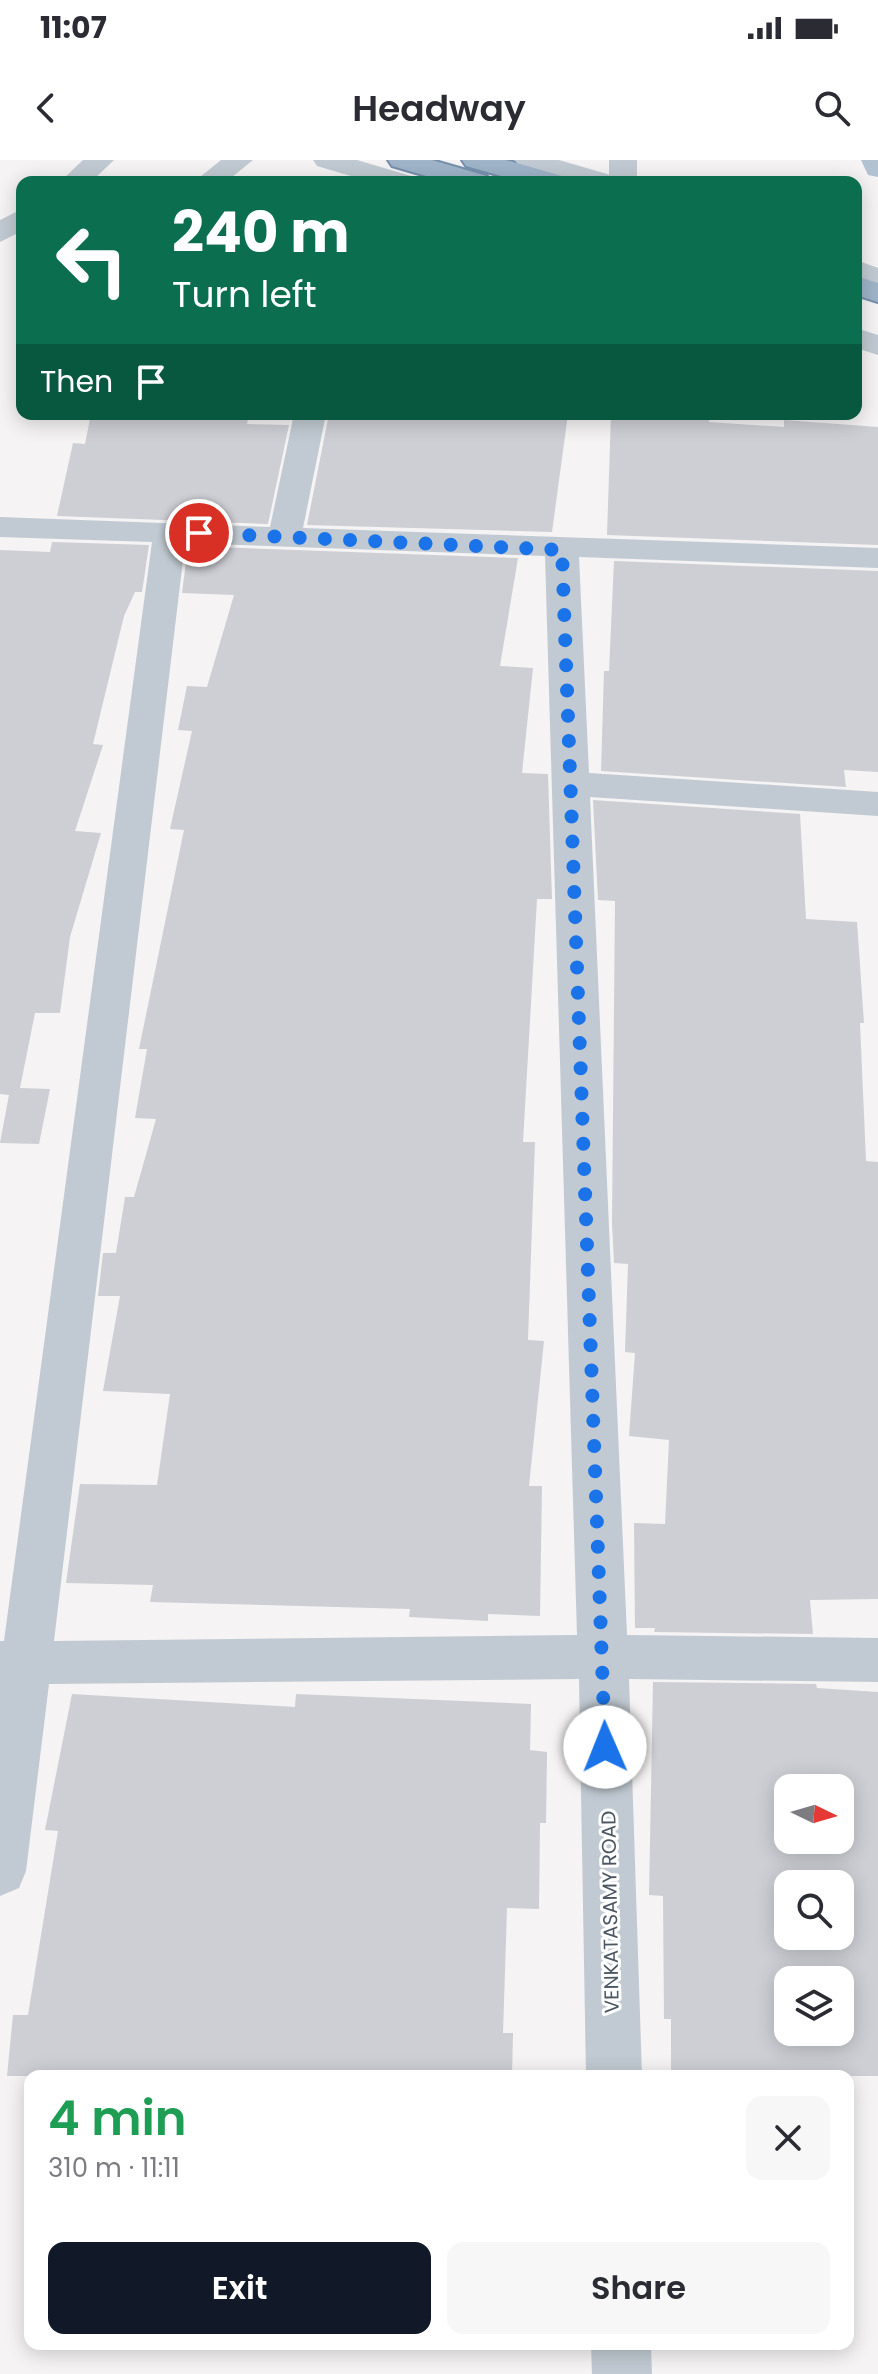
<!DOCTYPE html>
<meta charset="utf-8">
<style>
:root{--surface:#fff;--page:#f7f7f7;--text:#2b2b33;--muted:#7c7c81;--accent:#111827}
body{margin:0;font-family:Poppins,sans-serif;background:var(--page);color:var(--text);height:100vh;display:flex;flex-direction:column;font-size:30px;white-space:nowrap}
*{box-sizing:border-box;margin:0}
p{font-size:26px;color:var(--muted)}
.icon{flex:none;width:44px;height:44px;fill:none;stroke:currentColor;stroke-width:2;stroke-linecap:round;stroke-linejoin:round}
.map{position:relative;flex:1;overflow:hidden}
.panel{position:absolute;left:24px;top:1910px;width:830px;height:280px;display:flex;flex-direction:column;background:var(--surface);border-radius:16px;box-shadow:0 4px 20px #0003}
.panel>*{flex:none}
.top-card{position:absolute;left:16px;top:16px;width:846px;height:244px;border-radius:16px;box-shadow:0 4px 20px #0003;background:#0b6e4f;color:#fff;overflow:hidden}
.needle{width:52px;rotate:95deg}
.buttons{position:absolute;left:774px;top:1614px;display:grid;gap:16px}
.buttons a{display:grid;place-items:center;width:80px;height:80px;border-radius:16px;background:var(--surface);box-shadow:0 4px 20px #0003;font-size:40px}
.pin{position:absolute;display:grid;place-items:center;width:68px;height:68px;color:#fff;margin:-34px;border:4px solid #fff;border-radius:50%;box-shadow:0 2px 8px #0007}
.me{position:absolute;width:88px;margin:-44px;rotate:359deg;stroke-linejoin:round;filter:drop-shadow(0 0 6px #0008)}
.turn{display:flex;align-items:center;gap:28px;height:168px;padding:0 24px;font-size:36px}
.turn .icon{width:104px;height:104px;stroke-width:2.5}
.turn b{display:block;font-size:56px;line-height:68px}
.then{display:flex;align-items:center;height:76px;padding:0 24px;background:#0003;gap:16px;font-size:30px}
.round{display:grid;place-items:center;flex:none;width:84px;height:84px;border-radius:16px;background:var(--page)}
.head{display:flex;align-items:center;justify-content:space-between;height:136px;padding:0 24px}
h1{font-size:48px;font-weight:600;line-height:60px;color:#1e9e55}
.primary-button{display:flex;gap:16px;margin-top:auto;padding:16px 24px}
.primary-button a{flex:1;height:92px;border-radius:16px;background:var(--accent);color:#fff;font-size:32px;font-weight:600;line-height:92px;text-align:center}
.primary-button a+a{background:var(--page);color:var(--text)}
.status{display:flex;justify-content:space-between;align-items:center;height:56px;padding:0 40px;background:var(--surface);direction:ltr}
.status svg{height:22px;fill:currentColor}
header{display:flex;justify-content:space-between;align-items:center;height:104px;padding:0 24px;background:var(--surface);font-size:36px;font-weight:600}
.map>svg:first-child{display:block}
.building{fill:#cdcfd5;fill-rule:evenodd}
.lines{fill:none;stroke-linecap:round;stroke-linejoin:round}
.trunk-casing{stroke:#7690ad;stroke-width:4}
.minor{fill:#c1cad2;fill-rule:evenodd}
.tertiary{fill:#c1cad2;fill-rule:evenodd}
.primary{fill:#b3c2d1;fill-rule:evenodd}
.trunk{fill:#9fb4c9;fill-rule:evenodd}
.route{stroke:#1a73e8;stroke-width:14;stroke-dasharray:0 25.2}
.labels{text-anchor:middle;stroke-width:6;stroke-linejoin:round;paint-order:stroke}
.street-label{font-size:20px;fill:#4a5661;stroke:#fff}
</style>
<div class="status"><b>11:07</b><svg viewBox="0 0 49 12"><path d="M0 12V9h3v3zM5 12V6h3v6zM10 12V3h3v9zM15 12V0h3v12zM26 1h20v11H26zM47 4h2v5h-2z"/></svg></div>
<header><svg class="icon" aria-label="back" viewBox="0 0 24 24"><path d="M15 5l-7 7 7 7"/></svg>Headway<svg class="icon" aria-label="search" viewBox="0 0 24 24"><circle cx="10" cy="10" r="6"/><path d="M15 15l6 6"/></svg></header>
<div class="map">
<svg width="878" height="2214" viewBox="0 0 878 2214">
<rect width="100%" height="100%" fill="#f5f3f3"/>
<g class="building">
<path d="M91,254H249L247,264L289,265L268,364L57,356L73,283L85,284Z"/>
<path d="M329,254H568L552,372L307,365Z"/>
<path d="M611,254H710L709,262L784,267V260L878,267V385L607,375Z"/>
<path d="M52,382L149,385L142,432H135L124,456L93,584L103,585L75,671L101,673L70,777L60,853H35L20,928L50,929L39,984L0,983L9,935L0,934V390L50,392Z"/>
<path d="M188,386L518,398L500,506L533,508L522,613L548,614L552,739H537L523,982H535L528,1180L544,1181L529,1326H542L540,1456L488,1454V1461L409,1457L410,1449L150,1442L153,1425L66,1423L80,1324L157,1325L170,1234L103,1231L120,1136H98L103,1093H116L125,1037H134L156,959L135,958L147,889H139L184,670L170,669L192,571L178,570L187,526L207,527L234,435L182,433Z"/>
<path d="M614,401L878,411V612L844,610L846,627L601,611L604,511H609Z"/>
<path d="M593,640L800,654L806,759L857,762L864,863H860L866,1001L878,1002V1439L810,1440L813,1474L654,1472L655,1468H635L634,1363L665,1364L669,1280L629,1276L635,1193L625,1192L628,1104L614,1103L612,1063L615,741L598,740Z"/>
<path d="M653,1522L816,1524L817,1528L878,1532V1916H671V1859H664L663,1736L649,1735ZM788,1628H840V1680H788ZM788,1724H840V1776H788ZM788,1820H840V1872H788Z"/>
<path d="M72,1534L295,1547L296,1534L531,1544L530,1590L547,1592L546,1663H540L539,1749L507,1748L503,1873H513L512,1916H7L13,1855H28L58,1671L45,1670Z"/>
</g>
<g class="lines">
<defs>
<g id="trunk">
<path d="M388,0H432L487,16L491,22H447L392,6Z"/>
<path d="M462,0H506L562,16L566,22H522L466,6Z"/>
<path d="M856,116L878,123V142L856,135Z"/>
</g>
</defs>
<use href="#trunk" class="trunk-casing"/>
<g class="minor">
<path d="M83,0H114L91,22H60Z"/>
<path d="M221,0H253L226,22H194Z"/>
<rect x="609" y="0" width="28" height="22"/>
<path d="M22,49V71L0,82V60Z"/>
<path d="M294,254H326L303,368L878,388V408L579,397L589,613L878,632V656L590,637L627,1475L878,1478V1522L629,1519L642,1916H586L579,1519L49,1524L26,1711L19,1728L0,1736V1481H4L152,382L0,377V357L270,367ZM185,383L545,396L577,1475L54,1481Z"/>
<path d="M591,2184H651L652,2214H592Z"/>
</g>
<g class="tertiary">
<path d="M313,0H357L411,16L415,22H371L317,6Z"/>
<path d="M515,0H559L614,16L618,22H574L519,6Z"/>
<path d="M856,100L878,108V127L856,119Z"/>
<path d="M856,168L878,175V195L856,188Z"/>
</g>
<path class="primary" d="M861,0H878V17L868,15Z"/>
<use href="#trunk" class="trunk"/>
</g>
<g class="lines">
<path class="route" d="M199,373L562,390L605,1587"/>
</g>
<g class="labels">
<g class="street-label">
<text transform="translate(610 1752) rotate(-91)" y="7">VENKATASAMY ROAD</text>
</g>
</g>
</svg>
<div class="buttons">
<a><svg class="needle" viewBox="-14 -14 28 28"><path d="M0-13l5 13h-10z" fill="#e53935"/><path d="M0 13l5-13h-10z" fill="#7c7c81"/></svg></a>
<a><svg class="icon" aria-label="search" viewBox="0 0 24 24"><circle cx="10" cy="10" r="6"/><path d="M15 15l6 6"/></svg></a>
<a><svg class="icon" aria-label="layers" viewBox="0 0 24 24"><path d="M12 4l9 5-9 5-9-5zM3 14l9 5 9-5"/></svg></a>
</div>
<div class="pin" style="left:199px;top:373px;background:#d93025"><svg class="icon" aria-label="arrive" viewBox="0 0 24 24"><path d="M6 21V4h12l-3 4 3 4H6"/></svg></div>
<svg class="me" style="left:605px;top:1587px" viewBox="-20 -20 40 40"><circle r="19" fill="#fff"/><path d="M0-13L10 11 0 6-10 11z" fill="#1a73e8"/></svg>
<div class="top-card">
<div class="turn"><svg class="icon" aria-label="left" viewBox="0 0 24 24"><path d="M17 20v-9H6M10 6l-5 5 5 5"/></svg><div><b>240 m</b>Turn left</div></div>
<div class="then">Then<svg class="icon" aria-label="arrive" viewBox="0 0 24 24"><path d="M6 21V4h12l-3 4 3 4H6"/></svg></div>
</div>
<section class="panel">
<div class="head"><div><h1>4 min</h1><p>310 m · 11:11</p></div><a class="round"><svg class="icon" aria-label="close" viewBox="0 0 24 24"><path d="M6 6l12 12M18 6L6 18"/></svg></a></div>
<div class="primary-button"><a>Exit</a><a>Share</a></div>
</section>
</div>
